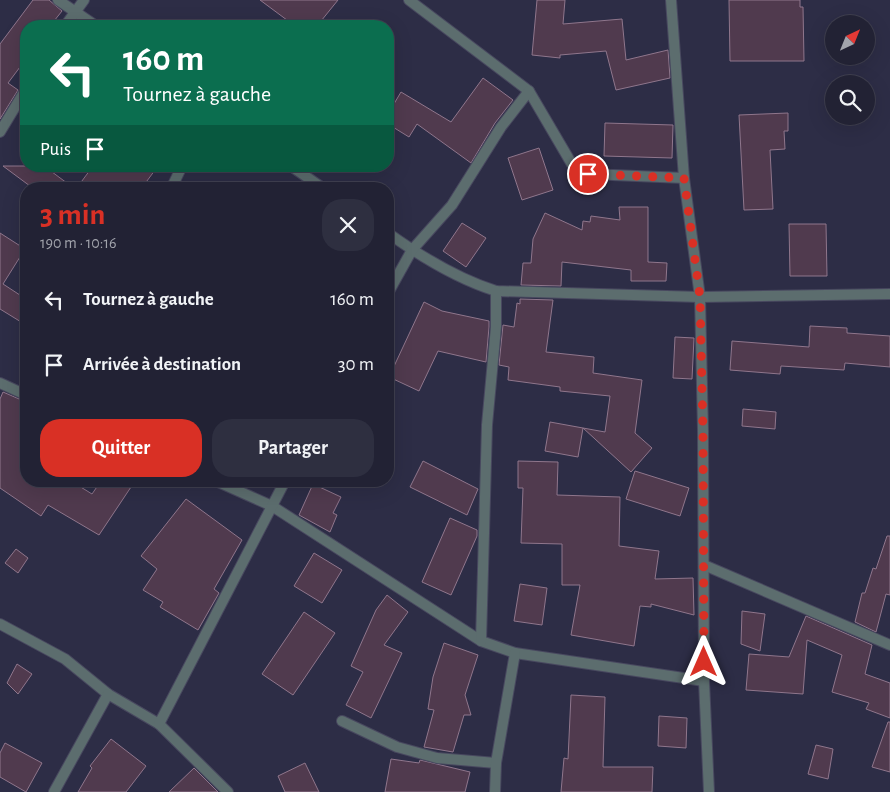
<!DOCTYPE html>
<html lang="fr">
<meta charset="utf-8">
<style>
:root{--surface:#222234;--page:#2e2f40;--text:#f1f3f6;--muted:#a2a4ac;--line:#3f3f4f;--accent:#d93025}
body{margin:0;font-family:"Alegreya Sans",sans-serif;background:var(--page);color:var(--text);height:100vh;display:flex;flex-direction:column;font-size:19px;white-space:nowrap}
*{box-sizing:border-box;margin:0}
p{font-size:16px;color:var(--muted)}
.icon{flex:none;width:28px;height:28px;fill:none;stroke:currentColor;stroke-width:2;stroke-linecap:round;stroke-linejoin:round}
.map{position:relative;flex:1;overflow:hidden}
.sheet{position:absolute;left:20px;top:182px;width:374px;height:305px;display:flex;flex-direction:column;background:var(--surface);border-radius:20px;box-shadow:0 5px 20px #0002,0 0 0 1px var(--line)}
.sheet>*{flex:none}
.guide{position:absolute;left:20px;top:20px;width:374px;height:152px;border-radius:20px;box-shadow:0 5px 20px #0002,0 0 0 1px var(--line);background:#0b6e4f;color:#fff;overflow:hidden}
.needle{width:32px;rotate:43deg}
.fabs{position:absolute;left:825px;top:15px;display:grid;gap:10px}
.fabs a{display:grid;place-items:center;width:50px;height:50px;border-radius:50%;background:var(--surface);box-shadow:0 5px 20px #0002,0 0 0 1px var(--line);font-size:25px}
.pin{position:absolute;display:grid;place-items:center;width:42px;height:42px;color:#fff;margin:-21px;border:2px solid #fff;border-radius:50%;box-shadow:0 1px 5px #0007}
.me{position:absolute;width:55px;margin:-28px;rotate:0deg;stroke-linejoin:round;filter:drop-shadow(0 0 4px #0008)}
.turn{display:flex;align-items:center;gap:18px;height:105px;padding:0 20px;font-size:22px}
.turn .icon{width:65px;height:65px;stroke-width:2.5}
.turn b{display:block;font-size:35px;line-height:42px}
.then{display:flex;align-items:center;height:48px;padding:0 20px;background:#0003;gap:10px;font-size:19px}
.round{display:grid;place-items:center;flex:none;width:52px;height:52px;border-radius:20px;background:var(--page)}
.overview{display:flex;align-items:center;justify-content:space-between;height:85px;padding:0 20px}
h1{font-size:30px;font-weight:700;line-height:38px;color:var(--accent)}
.cta{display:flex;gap:10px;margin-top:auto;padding:10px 20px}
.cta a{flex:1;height:58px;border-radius:20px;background:var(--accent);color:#fff;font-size:20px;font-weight:700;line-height:58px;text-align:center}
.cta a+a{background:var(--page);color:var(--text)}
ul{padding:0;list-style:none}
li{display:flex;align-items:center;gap:15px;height:65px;padding:0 20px}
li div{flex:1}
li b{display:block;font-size:19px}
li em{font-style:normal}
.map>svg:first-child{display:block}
.building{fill:#503a4e;stroke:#8f768c}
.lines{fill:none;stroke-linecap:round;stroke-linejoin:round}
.minor-casing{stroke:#48485f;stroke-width:12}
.tertiary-casing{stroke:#48485f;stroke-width:12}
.minor{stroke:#5c6d6e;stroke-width:10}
.tertiary{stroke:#5c6d6e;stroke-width:10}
.route{stroke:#d93025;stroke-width:9;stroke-dasharray:0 16.2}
</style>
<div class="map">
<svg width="890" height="792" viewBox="0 0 890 792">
<rect width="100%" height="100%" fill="#2d2d46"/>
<g class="building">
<path d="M33,0H49L62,11L50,26H26V59L8,83L18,90L0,119V44Z"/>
<path d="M260,0H338L317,26H295Z"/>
<path d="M537,0H565L563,24L622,19L626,60L668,50L670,78L616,90L606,51L560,55V58L532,55Z"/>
<path d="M729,0H800V7H803L804,61H730Z"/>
<path d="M483,78L513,100L495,123L471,163L417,124L409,137L388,124V114L401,92L451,122Z"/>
<path d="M788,113V131H784L785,149L770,150L773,209L744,210L739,115Z"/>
<path d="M605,123L673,125L672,158L604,156Z"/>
<path d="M539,148L553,190L522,200L508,158Z"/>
<path d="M3,166H44L75,189H34Z"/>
<path d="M93,166H158L141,189H76Z"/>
<path d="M619,207H648V262L667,263L666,281H631V270L562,262L561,286L521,285L523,263H531L533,239L545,213L582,230L583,221L590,222L591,216L620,220Z"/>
<path d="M462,223L486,238L466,267L443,251Z"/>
<path d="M789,224H826L827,276H790Z"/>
<path d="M0,233L25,249L3,284L26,299V325L0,309Z"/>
<path d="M520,299L553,300L546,352L594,357L593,373L642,380L635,433L652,448L631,472L583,428L578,457L545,451L550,422L605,432L610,396L560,391V387L508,380L509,367L499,365L503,325L514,327L517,303L520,304Z"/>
<path d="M424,302L442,311L489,321V327L486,362L438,351L419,391L389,377Z"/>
<path d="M810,326L847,328V333L890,336V367L845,363L844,370L781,366L780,374L730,370L732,341L809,347Z"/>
<path d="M675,337L694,338L692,379L673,378Z"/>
<path d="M3,392L26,402V481H71L92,494L101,481H135L99,535L48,505L41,516L0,488V399Z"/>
<path d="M743,409L776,412L775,429L742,426Z"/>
<path d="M423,461L478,489L467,515L410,487Z"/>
<path d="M518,461L558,462L557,495L620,497L619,546L659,551L655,579L693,578L694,615L651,604V607L640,606L634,646L571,635L580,585H562V544L521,543L523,488H518Z"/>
<path d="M635,471L689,488L680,516L626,499Z"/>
<path d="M313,484L341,497L333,513L337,515L330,532L299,515Z"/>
<path d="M186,499L242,540L214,589L219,593L198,630L160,607L163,602L143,590L157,569L141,556Z"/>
<path d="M450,518L477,530V536L451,595L422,582Z"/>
<path d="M887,536H890V595L886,594L876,632L855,622L862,593H865L873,568L876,569Z"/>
<path d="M16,549L28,558L18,573L5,563Z"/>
<path d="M314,553L342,570L322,603L294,586Z"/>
<path d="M520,584L547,588L542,625L514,621Z"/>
<path d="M387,595L408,612L384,645L402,653L371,718L346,705L363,672L351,666L376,610Z"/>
<path d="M742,611L765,614L760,651L741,644Z"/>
<path d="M304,612L335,633L293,695L262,674Z"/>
<path d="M806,616L872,645L865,674L890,683V718L866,709L869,703L832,692L842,655L807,640L803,694L746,690L749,654L789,657Z"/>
<path d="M444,643L478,655L465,695L471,715H464L453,752L424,747L434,710L428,709L433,677Z"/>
<path d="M17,664L32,674L18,694L7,683Z"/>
<path d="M571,695L605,697L603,767H653L652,792H561L564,758L568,759Z"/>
<path d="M659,716L687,718L686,748L658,746Z"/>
<path d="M888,722H890V772L872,767Z"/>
<path d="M111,739L146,766L126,792H78L92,768L90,766Z"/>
<path d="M5,743L42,763L26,792L0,777V753Z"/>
<path d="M816,745L833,749L828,779L808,774Z"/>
<path d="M391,759L419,763L420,760L470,772L465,792H385Z"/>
<path d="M305,763L319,792H285L278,776Z"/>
<path d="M194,768L218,792H169Z"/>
</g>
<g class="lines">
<defs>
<g id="minor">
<path d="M58,0L96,26"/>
<path d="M409,0L529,91L573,166L589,174L684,178"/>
<path d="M65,26L84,0"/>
<path d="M0,132L26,89"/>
<path d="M291,166L324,189"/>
<path d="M171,189L182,166"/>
<path d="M388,233C420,256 458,279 496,291L700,297L890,294"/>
<path d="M388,293L412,250L452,205L501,127L529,91"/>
<path d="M0,383L26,395"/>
<path d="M216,481L272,506L481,641L515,653L704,681"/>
<path d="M704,565L890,645"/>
<path d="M0,624L65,659L108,694L159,724L228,792"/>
<path d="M481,641L487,425L496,327V291"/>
<path d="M342,721L397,747L437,758L496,763"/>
<path d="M159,724L285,481"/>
<path d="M54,792L108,694"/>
<path d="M495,792L496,763L515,653"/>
</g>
<path id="tertiary" d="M671,0L684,178L700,297L703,431L704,681L709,792"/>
</defs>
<use href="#minor" class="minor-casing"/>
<use href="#tertiary" class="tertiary-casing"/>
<use href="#minor" class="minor"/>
<use href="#tertiary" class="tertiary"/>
</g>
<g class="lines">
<path class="route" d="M588,174L684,178L700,297L703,431L704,662"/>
</g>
</svg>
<div class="fabs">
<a><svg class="needle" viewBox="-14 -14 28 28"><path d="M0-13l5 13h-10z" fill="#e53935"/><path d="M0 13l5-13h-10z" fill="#a2a4ac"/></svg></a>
<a><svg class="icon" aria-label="search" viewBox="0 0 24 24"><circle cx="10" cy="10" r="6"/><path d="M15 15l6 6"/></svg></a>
</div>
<div class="pin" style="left:588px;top:174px;background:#d93025"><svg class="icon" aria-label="arrive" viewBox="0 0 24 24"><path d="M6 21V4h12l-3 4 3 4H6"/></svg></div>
<svg class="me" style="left:704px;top:662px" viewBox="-20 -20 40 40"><path d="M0-17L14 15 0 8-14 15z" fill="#d93025" stroke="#fff" stroke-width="4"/></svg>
<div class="guide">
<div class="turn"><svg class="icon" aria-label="left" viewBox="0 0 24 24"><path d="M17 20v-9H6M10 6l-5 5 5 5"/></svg><div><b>160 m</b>Tournez à gauche</div></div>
<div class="then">Puis<svg class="icon" aria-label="arrive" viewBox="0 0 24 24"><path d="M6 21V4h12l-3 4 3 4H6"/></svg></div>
</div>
<section class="sheet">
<div class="overview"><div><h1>3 min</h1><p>190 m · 10:16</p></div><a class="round"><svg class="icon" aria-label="close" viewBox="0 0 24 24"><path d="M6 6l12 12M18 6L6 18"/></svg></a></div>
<ul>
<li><svg class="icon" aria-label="left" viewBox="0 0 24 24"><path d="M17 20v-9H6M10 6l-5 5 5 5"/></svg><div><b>Tournez à gauche</b></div><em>160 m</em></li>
<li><svg class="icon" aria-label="arrive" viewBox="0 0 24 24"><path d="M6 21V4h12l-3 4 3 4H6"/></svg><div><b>Arrivée à destination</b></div><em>30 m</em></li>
</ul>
<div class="cta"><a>Quitter</a><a>Partager</a></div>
</section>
</div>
